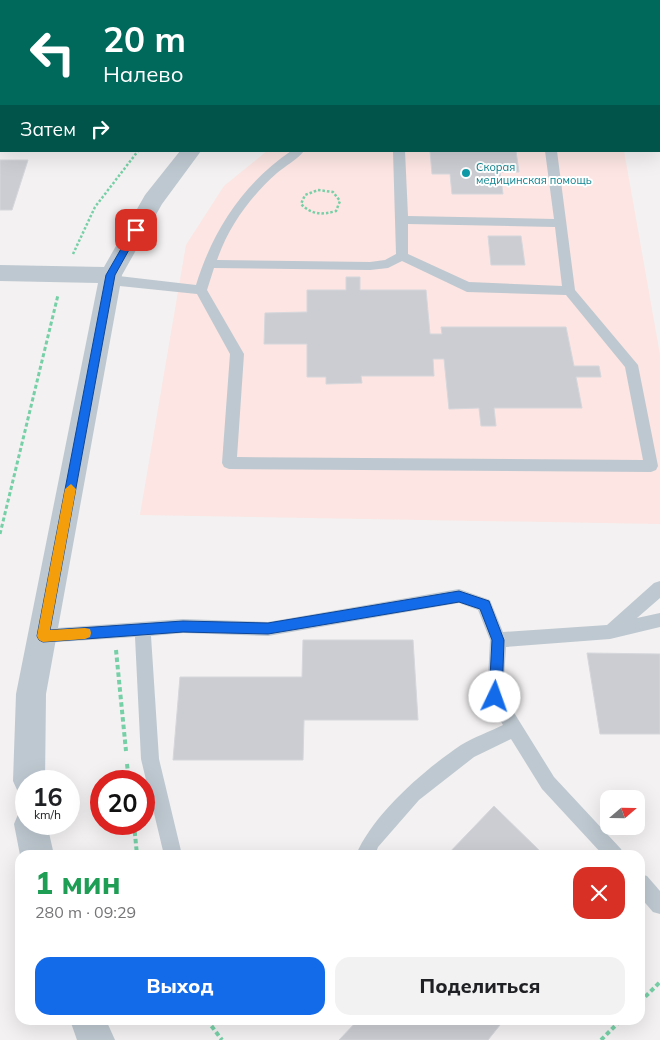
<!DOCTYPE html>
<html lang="ru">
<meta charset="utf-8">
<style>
:root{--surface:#fff;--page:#f2f2f2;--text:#202124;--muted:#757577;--accent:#146bea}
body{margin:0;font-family:Mulish,sans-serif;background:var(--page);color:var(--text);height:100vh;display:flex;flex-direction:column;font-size:19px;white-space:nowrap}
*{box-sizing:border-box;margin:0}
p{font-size:16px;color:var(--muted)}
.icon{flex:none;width:28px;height:28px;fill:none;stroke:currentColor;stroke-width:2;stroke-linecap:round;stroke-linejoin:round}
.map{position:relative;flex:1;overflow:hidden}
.drawer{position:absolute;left:15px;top:850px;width:630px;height:175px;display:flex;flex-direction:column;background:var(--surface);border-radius:15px;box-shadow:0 5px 20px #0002}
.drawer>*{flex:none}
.hud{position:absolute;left:0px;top:0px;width:660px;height:152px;box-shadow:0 5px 20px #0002;background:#00695c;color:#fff;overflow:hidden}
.needle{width:32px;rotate:70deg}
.fabs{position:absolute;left:600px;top:790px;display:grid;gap:10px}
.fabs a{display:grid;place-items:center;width:45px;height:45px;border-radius:10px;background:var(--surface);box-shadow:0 5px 20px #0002;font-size:25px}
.speed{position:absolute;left:15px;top:770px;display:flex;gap:10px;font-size:25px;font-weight:700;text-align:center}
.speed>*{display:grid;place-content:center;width:65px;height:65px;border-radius:50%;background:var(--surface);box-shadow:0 5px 20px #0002;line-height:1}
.speed small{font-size:12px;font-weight:400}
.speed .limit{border:8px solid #d22;background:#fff;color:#111}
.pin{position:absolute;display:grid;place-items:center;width:42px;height:42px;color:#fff;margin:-21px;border-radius:10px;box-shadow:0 2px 8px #0006}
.me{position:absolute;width:55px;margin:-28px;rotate:3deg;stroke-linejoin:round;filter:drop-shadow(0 0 4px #0008)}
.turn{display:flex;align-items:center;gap:18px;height:105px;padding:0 20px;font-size:22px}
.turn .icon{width:65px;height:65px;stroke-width:2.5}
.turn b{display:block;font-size:35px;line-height:42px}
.then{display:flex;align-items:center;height:48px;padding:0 20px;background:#0003;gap:10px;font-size:19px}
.round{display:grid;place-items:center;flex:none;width:52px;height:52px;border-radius:15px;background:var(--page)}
.headline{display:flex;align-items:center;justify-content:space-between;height:85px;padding:0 20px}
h1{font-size:30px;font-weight:800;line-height:38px;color:#1e9e55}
.action{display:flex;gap:10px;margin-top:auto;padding:10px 20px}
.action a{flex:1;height:58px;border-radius:15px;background:var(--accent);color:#fff;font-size:20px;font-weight:800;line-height:58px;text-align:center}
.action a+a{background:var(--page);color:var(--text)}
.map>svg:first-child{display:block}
.medical{fill:#fce5e2}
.building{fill:#cbcdd3;stroke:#d5d7dc}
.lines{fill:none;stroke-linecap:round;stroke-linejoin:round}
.path-far2{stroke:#76d0a7;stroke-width:2.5;stroke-dasharray:2.5 2;stroke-linecap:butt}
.path-far1{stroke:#76d0a7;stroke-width:3;stroke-dasharray:4 2.5;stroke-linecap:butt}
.path{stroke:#76d0a7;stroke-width:4;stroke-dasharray:4.5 3;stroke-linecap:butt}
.lane{fill:#bec8d0;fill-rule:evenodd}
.street{fill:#bec8d0;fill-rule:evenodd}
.route{fill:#146bea;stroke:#0d4698}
.slow{fill:#f59e0b}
.culture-dot{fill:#0f9aa8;stroke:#fff;stroke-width:2}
.labels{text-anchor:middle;stroke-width:4;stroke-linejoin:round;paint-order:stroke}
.far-culture-label{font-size:11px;fill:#0d838f;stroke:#fff;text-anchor:start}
</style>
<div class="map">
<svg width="660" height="1040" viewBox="0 0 660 1040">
<rect width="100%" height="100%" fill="#f3f1f1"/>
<g class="medical">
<path d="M525,0H660V107L659,1H523Z"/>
<path d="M267,151H624L660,355V524L140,515L186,245L224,186Z"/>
</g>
<g class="building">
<path d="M95,0H202L93,1Z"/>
<path d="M298,0H381L383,1H296Z"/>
<path d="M601,0H646L599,1Z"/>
<path d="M430,151H516L519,172H500L503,194H452L450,174H432Z"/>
<path d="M0,160H28L12,210H0Z"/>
<path d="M488,236H521L525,265H491Z"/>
<path d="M346,277H360V290H426L430,334H442L441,327H566L574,366H599L601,377H576L582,408H494L496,426H481L479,408L449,409L444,359H433L434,376H361L362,383L326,384V377H307V344H264L265,313L307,312V290H346Z"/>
<path d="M303,640H413L418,720H304L303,760H173L180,677H302Z"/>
<path d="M587,653L660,654V734H600Z"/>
<path d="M494,806L544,855H447Z"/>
<path d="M358,1020H504L488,1040H339Z"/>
</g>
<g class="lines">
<g class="path-far2">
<path d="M318,190L333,192L340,201L336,211C322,215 312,215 301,204L305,195Z"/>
<path d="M73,254L95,207L138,151"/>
</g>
<path class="path-far1" d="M0,534L58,295"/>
<g class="path">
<path d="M116,650L126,751"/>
<path d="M127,764L129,781"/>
<path d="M134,824L137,855"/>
<path d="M640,1002L660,982"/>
<path d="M207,1020L222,1040"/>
<path d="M601,1040L621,1020"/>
</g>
<g class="lane">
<rect x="0" y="69" width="1" height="6"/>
<path d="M291,151H304C297,160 285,166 277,173C250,197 229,226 217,260L370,262L385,260L396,254L393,151H405L408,216L554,219L545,151H557L575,290L638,365L658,466L656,470L651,472L229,469L224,467L222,463L230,354L197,294L110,285L106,283L104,280L106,277L110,275L196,285C213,230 243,184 291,151ZM408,224L555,227L562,286L469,282L408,254ZM402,261L467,292L566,295L625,367L643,460L237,457L244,354L207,290L214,268L370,270L388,268Z"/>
<path d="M660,581V598L637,618L660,613V627L610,639L506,647L503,695L554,777L621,849L624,855H603L542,789L511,739L474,757L419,800L378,847L375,855H356C373,814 424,770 461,745C474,737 489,732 503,725L487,697L490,640L478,610L459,603L268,636L183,633L151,636L159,759L182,855H164L141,759L135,637L43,643L37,641L35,636L37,631L43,629L183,619L268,622L459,589L490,600L503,632L607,625L654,583Z"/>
<path d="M640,874L647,876L660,891V914L653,912L640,897Z"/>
</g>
<g class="street">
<path d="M180,151H201L162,204L122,275L46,694L45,781H26V796L18,792L13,781L16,694L98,283L0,281V265L104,267L145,195Z"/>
<path d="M26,809V824H47L54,855H20L14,824L19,812Z"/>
<path d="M70,1020H106L115,1040H77Z"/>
</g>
</g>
<path class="route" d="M136,227L140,230L115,275L50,630L183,621L268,623L459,591L489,601L504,640L502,697L500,701L495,703L491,701L489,697L492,640L480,609L459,602L268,634L183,632L43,642L39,640L37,636L106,275L133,228Z"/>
<path class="slow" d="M71,484L76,489L50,630L85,628L90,629L91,633L90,637L85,639L43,642L39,640L37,636L65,489Z"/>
<circle class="culture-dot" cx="466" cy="173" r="5"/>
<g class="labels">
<g class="far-culture-label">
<text x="476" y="171">Скорая<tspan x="476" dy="13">медицинская помощь</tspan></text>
</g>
</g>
</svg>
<div class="fabs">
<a><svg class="needle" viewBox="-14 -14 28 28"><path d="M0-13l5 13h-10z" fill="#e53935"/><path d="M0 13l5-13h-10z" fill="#757577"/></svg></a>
</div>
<div class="speed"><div>16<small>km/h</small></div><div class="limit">20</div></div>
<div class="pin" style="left:136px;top:230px;background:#d93025"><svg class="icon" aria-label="arrive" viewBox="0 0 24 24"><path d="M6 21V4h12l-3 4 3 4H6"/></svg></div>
<svg class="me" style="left:495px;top:697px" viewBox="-20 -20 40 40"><circle r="19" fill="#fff"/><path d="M0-13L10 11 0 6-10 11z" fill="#146bea"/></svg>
<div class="hud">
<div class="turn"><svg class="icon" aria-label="left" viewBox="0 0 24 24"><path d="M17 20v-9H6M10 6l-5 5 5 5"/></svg><div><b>20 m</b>Налево</div></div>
<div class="then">Затем<svg class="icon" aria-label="right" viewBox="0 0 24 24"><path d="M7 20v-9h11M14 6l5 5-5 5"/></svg></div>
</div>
<section class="drawer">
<div class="headline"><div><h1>1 мин</h1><p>280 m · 09:29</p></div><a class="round" style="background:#d93025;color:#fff"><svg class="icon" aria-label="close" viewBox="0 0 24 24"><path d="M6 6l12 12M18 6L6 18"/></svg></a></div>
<div class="action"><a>Выход</a><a>Поделиться</a></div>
</section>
</div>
